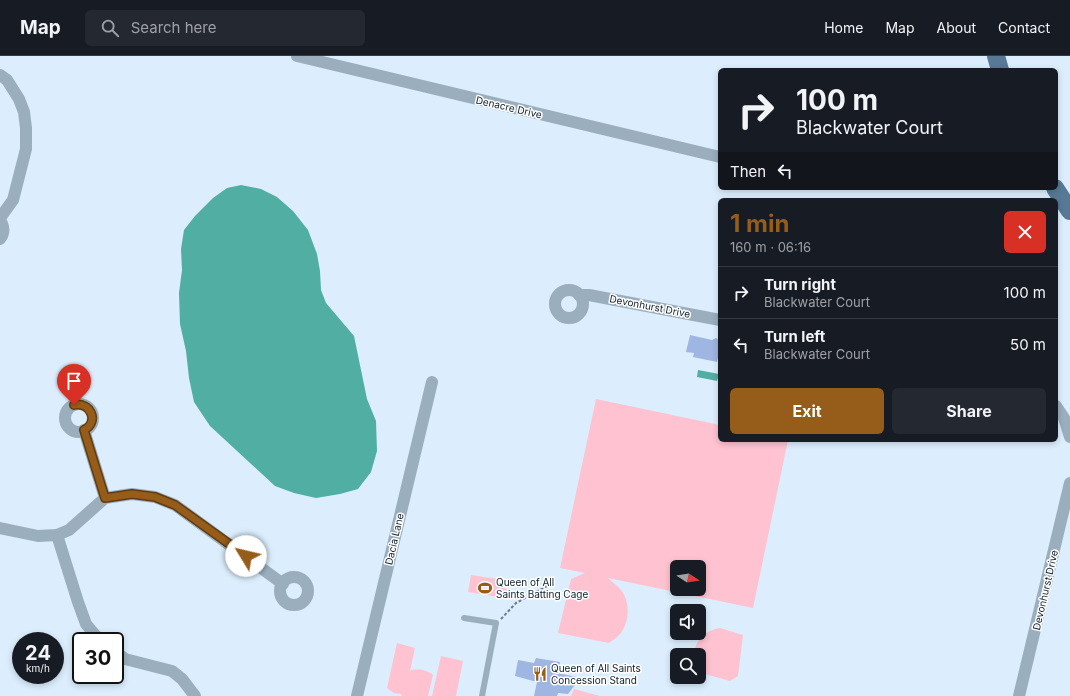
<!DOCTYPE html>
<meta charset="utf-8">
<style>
:root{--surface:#171b24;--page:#242831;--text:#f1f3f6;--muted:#9ea1a6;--line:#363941;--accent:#965c1a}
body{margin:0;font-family:Inter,sans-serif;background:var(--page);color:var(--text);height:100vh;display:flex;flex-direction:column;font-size:15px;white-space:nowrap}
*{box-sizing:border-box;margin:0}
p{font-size:13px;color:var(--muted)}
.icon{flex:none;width:22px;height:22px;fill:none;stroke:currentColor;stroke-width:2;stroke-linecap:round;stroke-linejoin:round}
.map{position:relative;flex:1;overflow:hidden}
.side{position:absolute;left:718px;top:142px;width:340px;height:244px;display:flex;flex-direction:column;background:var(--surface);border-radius:6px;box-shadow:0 2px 6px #0003}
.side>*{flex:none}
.hud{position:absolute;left:718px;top:12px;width:340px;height:122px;border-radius:6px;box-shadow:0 2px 6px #0003;background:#171b24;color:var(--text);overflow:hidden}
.needle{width:26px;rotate:102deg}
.fabs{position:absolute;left:670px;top:504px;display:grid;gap:8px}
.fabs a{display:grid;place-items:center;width:36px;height:36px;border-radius:6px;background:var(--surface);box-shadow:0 2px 6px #0003;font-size:20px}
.speed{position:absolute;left:12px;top:576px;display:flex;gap:8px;font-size:20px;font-weight:700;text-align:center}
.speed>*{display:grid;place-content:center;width:52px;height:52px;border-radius:50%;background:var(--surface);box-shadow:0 2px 6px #0003;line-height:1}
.speed small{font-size:10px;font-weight:400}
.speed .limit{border:2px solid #111;border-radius:6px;background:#fff;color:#111}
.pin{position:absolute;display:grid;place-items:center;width:34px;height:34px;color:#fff;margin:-41px -17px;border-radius:50% 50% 50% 0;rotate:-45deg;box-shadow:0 0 4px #0007}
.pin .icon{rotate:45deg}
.me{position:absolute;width:44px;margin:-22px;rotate:306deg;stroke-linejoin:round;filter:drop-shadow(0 0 3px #0008)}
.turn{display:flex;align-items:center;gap:14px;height:84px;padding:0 12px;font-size:18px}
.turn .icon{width:52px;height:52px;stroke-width:2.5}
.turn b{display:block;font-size:28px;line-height:34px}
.then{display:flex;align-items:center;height:38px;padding:0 12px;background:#0003;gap:8px;font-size:15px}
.round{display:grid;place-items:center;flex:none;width:42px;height:42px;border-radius:6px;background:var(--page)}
.overview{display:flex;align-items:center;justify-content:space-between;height:68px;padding:0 12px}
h1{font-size:24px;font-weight:700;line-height:30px;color:var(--accent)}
.primary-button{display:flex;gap:8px;margin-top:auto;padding:8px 12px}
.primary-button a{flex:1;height:46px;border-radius:6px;background:var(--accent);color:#fff;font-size:16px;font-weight:700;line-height:46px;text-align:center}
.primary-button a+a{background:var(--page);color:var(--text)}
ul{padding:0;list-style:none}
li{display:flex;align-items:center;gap:12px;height:52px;padding:0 12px;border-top:1px solid var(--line)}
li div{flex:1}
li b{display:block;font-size:15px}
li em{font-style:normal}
header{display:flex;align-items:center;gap:24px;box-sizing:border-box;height:56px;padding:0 20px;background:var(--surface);border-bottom:1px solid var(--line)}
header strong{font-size:19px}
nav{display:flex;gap:22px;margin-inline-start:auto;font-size:14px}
.search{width:280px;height:36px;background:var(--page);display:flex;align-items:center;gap:10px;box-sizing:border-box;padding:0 14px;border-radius:6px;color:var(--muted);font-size:15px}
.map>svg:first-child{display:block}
.green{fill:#ffc2d0;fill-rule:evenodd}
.water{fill:#51aea2}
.building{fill:#9fb5e2}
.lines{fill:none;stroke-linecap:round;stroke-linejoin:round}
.path{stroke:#6b7c8a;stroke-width:2;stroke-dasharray:3 2;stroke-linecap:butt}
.lane{stroke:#9baebd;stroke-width:6}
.street{stroke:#9baebd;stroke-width:12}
.primary{stroke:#577995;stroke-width:18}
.route-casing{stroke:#623c11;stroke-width:10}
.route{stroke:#965c1a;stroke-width:7}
.labels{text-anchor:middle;stroke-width:3;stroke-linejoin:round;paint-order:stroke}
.street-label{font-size:10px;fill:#0c1d2a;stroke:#fff}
.poi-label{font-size:10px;fill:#0c1d2a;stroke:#fff;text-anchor:start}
</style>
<header>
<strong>Map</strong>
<div class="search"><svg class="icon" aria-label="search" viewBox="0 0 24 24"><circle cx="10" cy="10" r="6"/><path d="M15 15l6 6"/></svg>Search here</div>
<nav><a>Home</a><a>Map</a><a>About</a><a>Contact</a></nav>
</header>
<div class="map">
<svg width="1070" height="640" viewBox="0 0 1070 640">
<rect width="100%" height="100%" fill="#dceefd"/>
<g class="green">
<path d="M596,343L720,369V384H788L753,552L608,522C612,526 620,531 623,537C630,548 629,566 621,577C618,581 613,584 609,587L558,577L571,523L585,517L560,512ZM677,511H699V533H677Z"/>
<path d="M471,519L498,523V530L507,533L505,542L468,536Z"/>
<path d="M720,572L743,579L738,620L730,625L701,617L699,615V599H694C695,584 706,574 720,572Z"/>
<path d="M397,587L415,592L410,615C416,612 428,614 433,619L428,640H402L401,638L394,637L387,632Z"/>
<path d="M441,600L463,605L456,640H432Z"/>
<path d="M574,633L600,640H571Z"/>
</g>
<g class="water">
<path d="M241,129L261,133L277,141L293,155L308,174L317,198L320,215L321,234L326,247L354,280L367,343L376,365L377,395L371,416L358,433L340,438L316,442L294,437L275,430L210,370L194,346L189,322L186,295L180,268L179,237L182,214L181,193L184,174L195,160L213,142L227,132Z"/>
<path d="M698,314L719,318L717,325L697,321Z"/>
</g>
<g class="building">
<path d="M690,279L712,284L716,282L720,285V298H719L717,306L693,301L694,297L686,296Z"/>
<path d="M536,602L560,606L558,617L576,621L577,626L568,638L558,637L557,640H534L537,626L515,620L518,604L534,607Z"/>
</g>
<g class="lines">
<path class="path" d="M501,563L516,547L547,530"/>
<path class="lane" d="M464,562L496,567L482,640"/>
<g class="street">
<path d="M297,0L720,101"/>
<path d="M0,19L7,24L19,43L24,56L26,72V93L13,144L0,162"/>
<path d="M0,164C4,170 5,177 0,183"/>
<circle cx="569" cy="248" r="14"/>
<path d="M579,239H589L720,264"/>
<circle cx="79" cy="362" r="14"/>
<path d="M1056,350L1064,362L1070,381"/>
<path d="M84,374L105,442"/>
<path d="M0,472L38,480L57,479L69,474L105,442L132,438L155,441L175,449L283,528"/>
<path d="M57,479L78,546L86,568L96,580L103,585"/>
<circle cx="294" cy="535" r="14"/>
<path d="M115,595L125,603L172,615L182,623L195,640"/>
<path d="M357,640L432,326"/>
<path d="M1019,640L1070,427"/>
</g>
<g class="primary">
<path d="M996,0L1000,14"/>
<path d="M1055,132L1070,155"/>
</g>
</g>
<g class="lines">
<defs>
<path id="route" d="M74,349C90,345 100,366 84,374L105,442L132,438L155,441L175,449L246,500"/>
</defs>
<use href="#route" class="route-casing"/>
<use href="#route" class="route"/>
</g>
<defs>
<symbol id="stadium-bare" viewBox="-9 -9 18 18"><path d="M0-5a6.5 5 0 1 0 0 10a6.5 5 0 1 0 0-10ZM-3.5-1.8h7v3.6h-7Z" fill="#965c1a" stroke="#fff" stroke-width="2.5" paint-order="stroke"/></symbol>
<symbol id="restaurant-bare" viewBox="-9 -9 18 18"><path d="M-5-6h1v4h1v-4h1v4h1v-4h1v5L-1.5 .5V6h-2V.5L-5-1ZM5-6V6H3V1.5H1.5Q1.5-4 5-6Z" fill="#965c1a" stroke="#fff" stroke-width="2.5" paint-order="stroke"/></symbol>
</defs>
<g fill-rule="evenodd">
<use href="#stadium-bare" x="475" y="522" width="20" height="20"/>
<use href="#restaurant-bare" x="530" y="608" width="20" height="20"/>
</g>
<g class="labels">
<g class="street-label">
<text transform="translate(509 51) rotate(13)" y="4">Denacre Drive</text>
<text transform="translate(650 250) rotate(11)" y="4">Devonhurst Drive</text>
<text transform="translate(394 483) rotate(-77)" y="4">Dacia Lane</text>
<text transform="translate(1045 534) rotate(-77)" y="4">Devonhurst Drive</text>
</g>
<g class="poi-label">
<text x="496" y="530">Queen of All<tspan x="496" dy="12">Saints Batting Cage</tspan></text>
<text x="551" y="616">Queen of All Saints<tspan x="551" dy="12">Concession Stand</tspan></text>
</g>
</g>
</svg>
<div class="fabs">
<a><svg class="needle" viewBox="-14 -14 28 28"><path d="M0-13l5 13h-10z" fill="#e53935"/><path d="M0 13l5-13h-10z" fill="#9ea1a6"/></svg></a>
<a><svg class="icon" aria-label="sound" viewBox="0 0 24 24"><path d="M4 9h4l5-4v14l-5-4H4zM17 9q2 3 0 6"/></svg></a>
<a><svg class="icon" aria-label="search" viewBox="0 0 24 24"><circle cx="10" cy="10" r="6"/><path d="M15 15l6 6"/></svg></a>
</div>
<div class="speed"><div>24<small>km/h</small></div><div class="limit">30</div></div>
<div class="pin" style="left:74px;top:349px;background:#d93025"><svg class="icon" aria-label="arrive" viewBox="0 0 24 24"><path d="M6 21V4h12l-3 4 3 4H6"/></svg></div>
<svg class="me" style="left:246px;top:500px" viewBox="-20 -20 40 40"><circle r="19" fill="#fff"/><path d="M0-13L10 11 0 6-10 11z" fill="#965c1a"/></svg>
<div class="hud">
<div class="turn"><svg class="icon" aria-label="right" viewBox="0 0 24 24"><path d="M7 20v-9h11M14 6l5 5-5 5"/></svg><div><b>100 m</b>Blackwater Court</div></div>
<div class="then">Then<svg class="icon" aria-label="left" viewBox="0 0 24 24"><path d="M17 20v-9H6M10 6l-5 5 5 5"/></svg></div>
</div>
<section class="side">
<div class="overview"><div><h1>1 min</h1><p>160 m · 06:16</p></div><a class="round" style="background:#d93025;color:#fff"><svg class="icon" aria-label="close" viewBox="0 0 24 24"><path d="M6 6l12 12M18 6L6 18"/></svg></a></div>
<ul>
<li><svg class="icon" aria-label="right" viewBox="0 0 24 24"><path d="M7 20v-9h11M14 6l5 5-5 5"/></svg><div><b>Turn right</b><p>Blackwater Court</p></div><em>100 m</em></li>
<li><svg class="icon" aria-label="left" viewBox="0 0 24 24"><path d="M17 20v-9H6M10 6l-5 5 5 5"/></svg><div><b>Turn left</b><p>Blackwater Court</p></div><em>50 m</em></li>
</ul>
<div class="primary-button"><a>Exit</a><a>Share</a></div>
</section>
</div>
